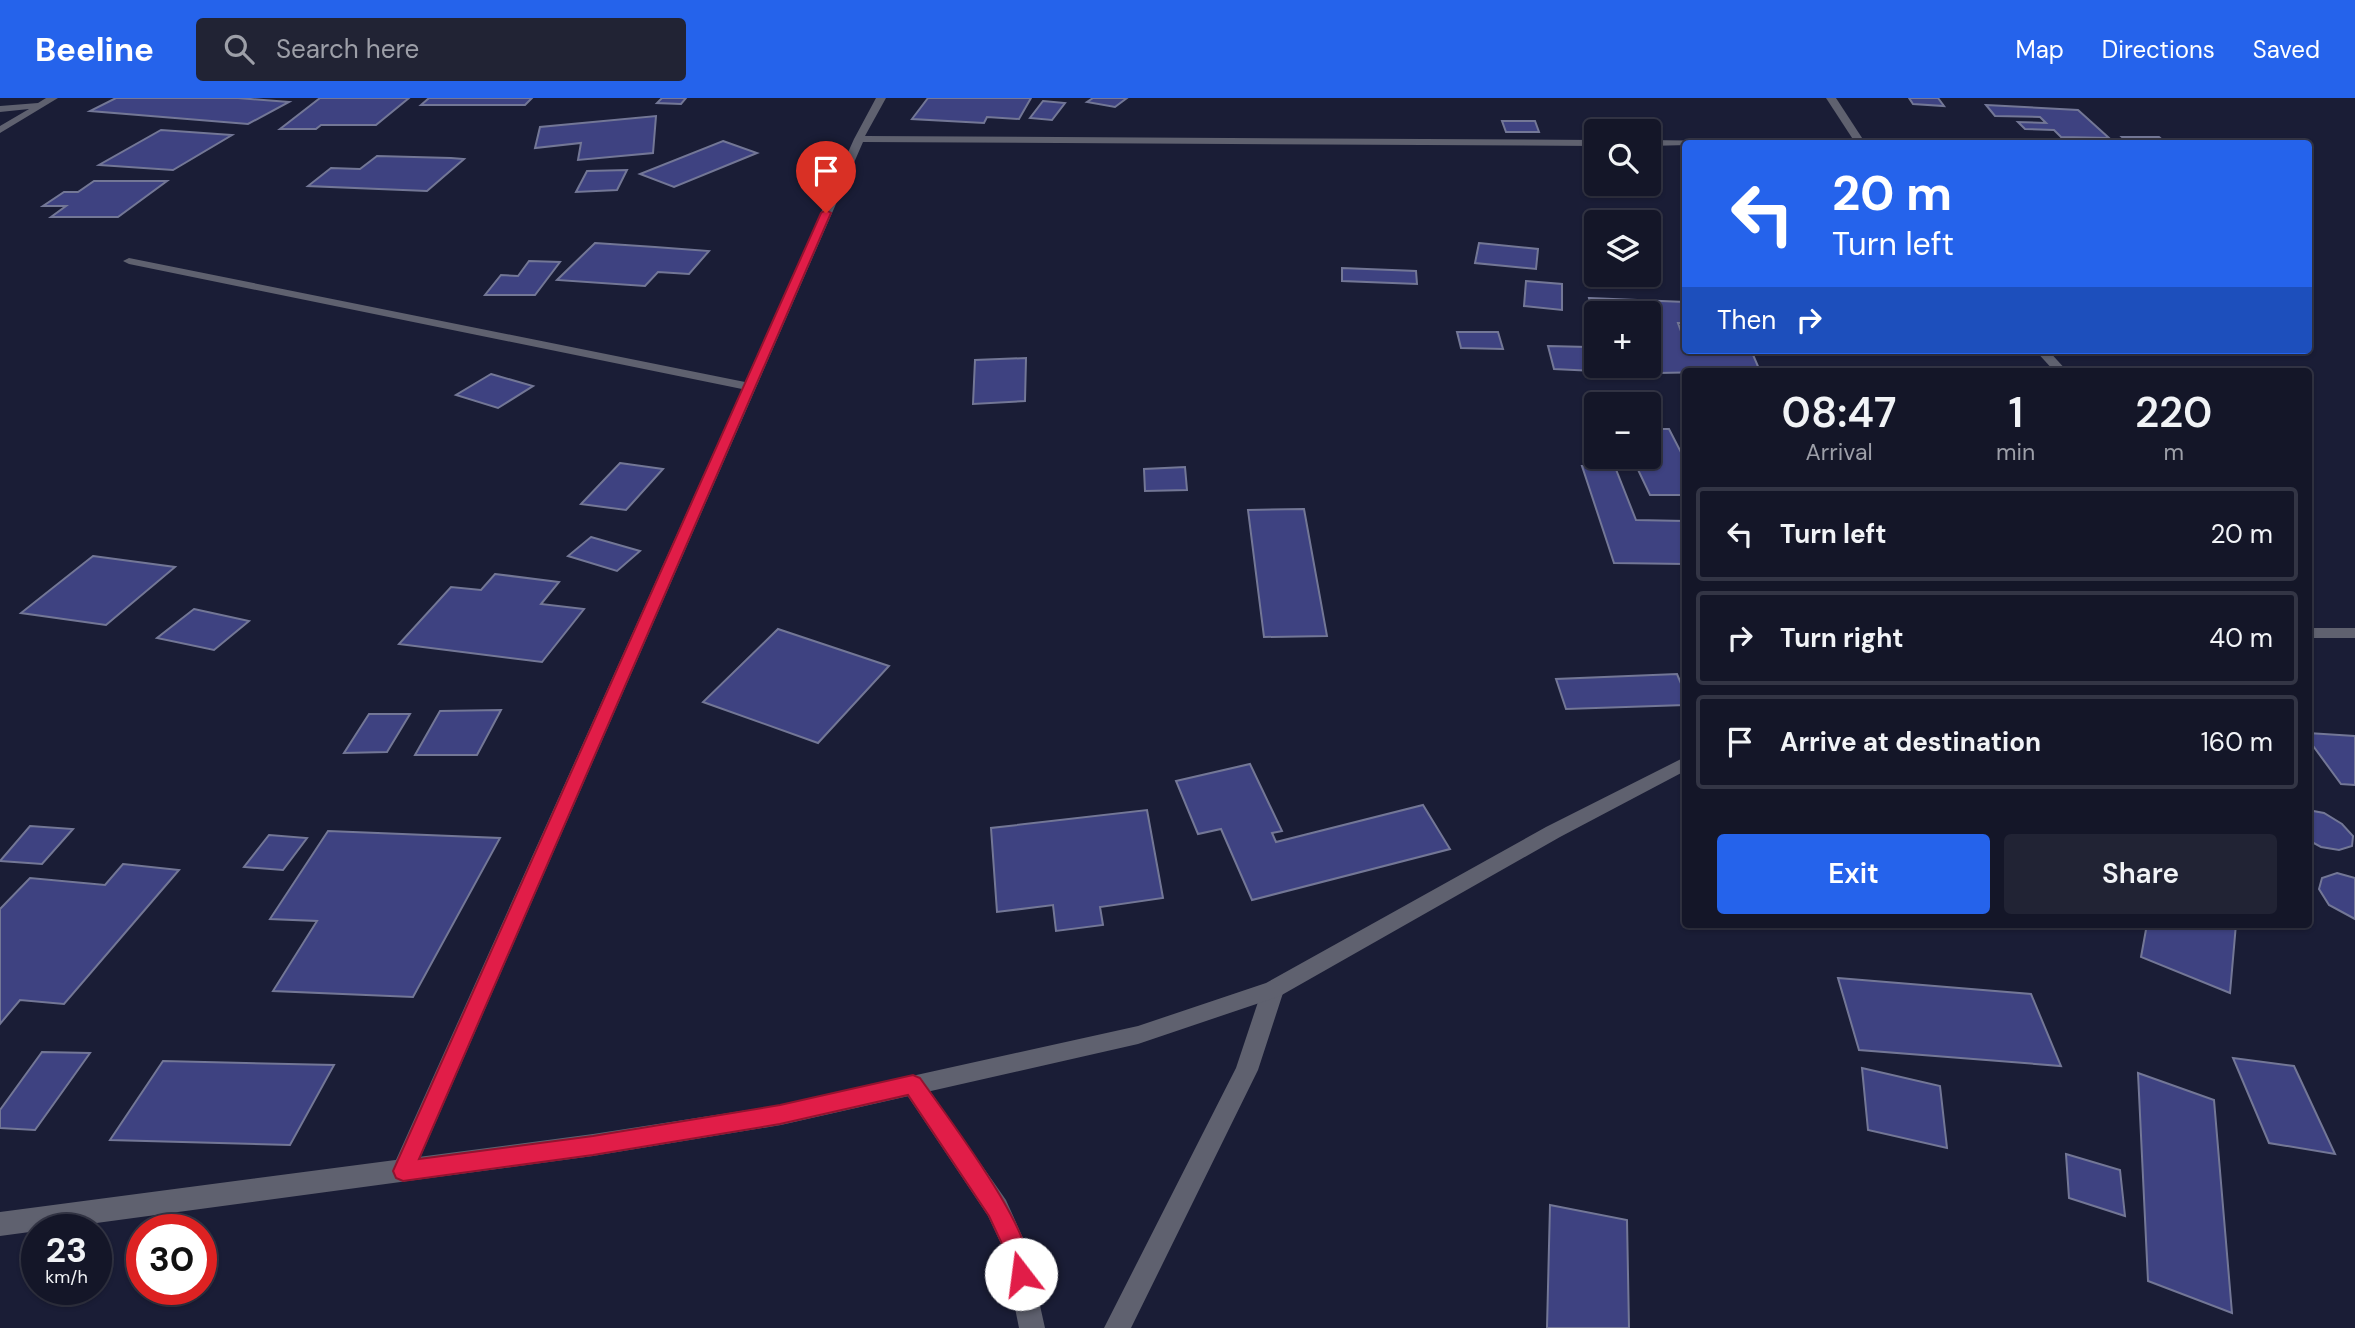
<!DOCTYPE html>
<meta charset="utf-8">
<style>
:root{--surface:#141628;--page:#212334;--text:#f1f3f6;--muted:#9d9fa8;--line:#333545;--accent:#2563eb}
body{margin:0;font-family:"DM Sans",sans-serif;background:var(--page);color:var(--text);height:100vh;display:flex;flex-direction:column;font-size:26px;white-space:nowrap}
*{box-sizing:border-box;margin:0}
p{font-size:23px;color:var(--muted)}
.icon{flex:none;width:38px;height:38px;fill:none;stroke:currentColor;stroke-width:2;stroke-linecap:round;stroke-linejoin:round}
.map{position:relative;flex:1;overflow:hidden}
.details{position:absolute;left:1682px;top:270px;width:630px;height:560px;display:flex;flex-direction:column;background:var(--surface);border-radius:7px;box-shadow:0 2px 5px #0004,0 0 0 2px var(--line)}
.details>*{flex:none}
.banner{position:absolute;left:1682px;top:42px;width:630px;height:214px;border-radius:7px;box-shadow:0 2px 5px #0004,0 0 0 2px var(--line);background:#2563eb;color:#fff;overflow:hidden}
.controls{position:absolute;left:1584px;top:21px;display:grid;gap:14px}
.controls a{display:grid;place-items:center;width:77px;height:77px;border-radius:7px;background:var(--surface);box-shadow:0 2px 5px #0004,0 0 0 2px var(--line);font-size:35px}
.speed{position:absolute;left:21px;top:1116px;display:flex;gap:14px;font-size:35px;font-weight:700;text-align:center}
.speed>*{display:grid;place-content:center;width:91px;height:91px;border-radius:50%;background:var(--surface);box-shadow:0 2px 5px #0004,0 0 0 2px var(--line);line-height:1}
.speed small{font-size:18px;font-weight:400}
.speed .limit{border:10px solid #d22;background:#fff;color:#111}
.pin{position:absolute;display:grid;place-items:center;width:60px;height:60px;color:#fff;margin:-72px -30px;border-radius:50% 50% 50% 0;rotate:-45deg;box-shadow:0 0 7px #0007}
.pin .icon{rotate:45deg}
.me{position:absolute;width:77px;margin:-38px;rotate:345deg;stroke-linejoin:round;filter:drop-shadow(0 0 5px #0008)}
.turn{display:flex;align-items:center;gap:24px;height:147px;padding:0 35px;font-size:32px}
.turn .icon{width:91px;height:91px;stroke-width:2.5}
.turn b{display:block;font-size:49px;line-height:60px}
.then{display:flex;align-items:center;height:66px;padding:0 35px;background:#0003;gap:14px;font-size:26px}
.eta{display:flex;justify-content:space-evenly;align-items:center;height:119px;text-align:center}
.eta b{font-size:42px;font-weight:600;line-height:49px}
.primary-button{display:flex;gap:14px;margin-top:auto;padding:14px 35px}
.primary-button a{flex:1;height:80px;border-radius:7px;background:var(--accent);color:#fff;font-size:28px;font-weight:600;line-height:80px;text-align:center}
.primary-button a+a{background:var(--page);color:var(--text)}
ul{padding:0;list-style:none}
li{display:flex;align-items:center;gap:21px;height:94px;margin:0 14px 10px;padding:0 21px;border:4px solid var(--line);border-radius:7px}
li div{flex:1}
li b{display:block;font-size:26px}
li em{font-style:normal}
header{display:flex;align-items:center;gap:42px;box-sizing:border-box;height:98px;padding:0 35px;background:var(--accent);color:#fff}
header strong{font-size:33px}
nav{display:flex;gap:38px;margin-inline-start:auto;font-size:24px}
.search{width:490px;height:63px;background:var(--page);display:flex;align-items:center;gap:18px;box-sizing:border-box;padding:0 24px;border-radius:7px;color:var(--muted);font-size:26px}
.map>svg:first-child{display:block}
.building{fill:#3e4281;stroke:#737796;stroke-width:2}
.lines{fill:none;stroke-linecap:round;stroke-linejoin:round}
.minor{fill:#5f616f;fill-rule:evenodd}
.tertiary{fill:#5f616f;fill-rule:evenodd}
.route{fill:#e11d48;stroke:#92132f;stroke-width:2}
</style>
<header>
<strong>Beeline</strong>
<div class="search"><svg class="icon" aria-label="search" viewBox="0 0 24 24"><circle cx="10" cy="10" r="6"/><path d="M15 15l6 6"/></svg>Search here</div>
<nav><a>Map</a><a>Directions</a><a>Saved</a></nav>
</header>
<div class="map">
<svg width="2355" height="1230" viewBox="0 0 2355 1230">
<rect width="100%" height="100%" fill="#1a1d36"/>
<g class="building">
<path d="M116,0H238L289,4L248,26L90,13Z"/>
<path d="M320,0H409L376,27H321L316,31H280Z"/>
<path d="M429,0H532L525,7H421Z"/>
<path d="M662,0H686L681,6L657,5Z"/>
<path d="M928,0H1031L1019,21L987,19L984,25L912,21Z"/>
<path d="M1093,0H1127L1115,9L1087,4Z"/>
<path d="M1909,0H1938L1944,8L1913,6Z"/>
<path d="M1043,3L1065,5L1052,22L1030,20Z"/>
<path d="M1986,7L2078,12L2109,40L2061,39L2054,32L2025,31L2018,24L2046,25L2040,19L1995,18Z"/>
<path d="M656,18L653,55L578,62L581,45L535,50L540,29Z"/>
<path d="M1502,23H1535L1539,34H1506Z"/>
<path d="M161,32L232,37L173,72L99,67Z"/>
<path d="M2122,39H2159L2167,46H2130Z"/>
<path d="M723,43L757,55L674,89L640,76Z"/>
<path d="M377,58L451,60L464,61L427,93L308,88L331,70L360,71Z"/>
<path d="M627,72L617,92L576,94L587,73Z"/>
<path d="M94,83H167L118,119H51L66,108H43L64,94H78Z"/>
<path d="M595,145L655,149L709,153L689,176L658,174L645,188L557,182Z"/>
<path d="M1479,145L1538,151L1536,171L1475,165Z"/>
<path d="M529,163L560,164L535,197H485L501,177L518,178Z"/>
<path d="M1342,170L1416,173L1417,186L1342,183Z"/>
<path d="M1526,183L1562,186V212L1524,208Z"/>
<path d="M1589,200L1685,204V225H1678L1682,236H1685V252H1751L1760,273L1658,275L1656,268L1648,267V215H1596L1594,218Z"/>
<path d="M1457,234H1498L1503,251L1461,250Z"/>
<path d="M1548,248L1588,249L1594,273L1554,271Z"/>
<path d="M1026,260L1025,303L973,306L975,262Z"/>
<path d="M491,276L533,288L498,310L456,297Z"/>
<path d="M1648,331H1669L1685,362V397H1650L1632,359H1648Z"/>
<path d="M620,365L663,371L626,412L581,406Z"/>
<path d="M1582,368L1615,369L1636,422L1685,423V466L1614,465Z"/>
<path d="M1185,369L1187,392L1145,393L1144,371Z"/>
<path d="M1304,411L1327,538L1264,539L1248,412Z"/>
<path d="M591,439L640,453L617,473L568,458Z"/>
<path d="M93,458L175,469L106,527L21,515Z"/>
<path d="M495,476L559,484L541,506L584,511L542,564L399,546L451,489L481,492Z"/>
<path d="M194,511L249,523L214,552L157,540Z"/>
<path d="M778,531L889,568L818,645L703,604Z"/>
<path d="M1677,576L1685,595V607L1566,611L1556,581Z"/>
<path d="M501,612L477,657H415L440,613Z"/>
<path d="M369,616H410L387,654L344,655Z"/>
<path d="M2308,635L2355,638V687L2341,686L2308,641Z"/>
<path d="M1250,666L1282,733L1272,735L1276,744L1423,707L1450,751L1252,802L1221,731L1198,736L1176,683Z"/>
<path d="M1147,712L1163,800L1100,809L1103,827L1056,833L1053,807L997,814L991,730Z"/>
<path d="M2308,712L2324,715L2342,726L2353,738L2352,748L2339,752L2321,749L2308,742Z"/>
<path d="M30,728L73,731L42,766L0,763Z"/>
<path d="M328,733L500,740L413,899L273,893L317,823L270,821Z"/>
<path d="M269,737L307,740L283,772L244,769Z"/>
<path d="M123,766L179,772L64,906L20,902L0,926V811L30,780L105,787Z"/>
<path d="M2337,775L2355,780V821L2329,807L2319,791L2322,780Z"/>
<path d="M2147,826H2236L2230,895L2141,859Z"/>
<path d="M1838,880L2031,896L2061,968L1859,952Z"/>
<path d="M42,954L90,955L35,1032L0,1030V1012Z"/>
<path d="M2233,960L2294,968L2335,1056L2269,1045Z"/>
<path d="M163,963L334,967L290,1047L110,1042Z"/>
<path d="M1862,970L1940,988L1947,1050L1868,1032Z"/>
<path d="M2138,975L2214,1002L2232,1215L2148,1183Z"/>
<path d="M2066,1056L2120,1072L2125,1118L2069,1100Z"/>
<path d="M1550,1107L1627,1122L1629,1230H1547Z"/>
</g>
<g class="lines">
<g class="minor">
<path d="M46,0H58L0,35V28L29,11L0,14V8L38,5Z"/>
<path d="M876,0H886L865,38L1596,42V48L863,44L411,1081L403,1084L395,1081L391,1073L742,291L129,166L123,163L129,160L745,284L854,41Z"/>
<path d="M1826,0H1836L1866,46H1856Z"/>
<path d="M1648,42L1724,43L1729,46L1648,48Z"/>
<path d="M2035,252H2048L2067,273H2054Z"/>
<path d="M1273,883L1280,886L1284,892L1258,972L1131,1230H1104L1236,970L1262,892L1266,886Z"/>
<path d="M913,977L921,980L1006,1102L1027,1149L1045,1230H1019L1003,1150L988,1118L905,994L902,987L905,980Z"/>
</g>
<g class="tertiary">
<rect x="2308" y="530" width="47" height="10"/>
<path d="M1685,659V673L1560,739L1280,898L1138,946L781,1027L593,1058L0,1138V1114L593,1036L781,1007L1138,928L1266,885L1546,729Z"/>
</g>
</g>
<path class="route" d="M826,112L831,115L419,1061L593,1038L780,1007L913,977L920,980C945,1016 1045,1145 1029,1184L1021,1187L1013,1184L1004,1150L989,1118L908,997L780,1026L593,1057L403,1083L396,1080L393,1073L821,115Z"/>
</svg>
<div class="controls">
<a><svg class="icon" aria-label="search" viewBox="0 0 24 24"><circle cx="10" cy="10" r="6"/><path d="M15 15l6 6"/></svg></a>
<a><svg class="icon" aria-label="layers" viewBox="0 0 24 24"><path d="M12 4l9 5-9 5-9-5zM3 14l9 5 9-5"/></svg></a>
<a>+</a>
<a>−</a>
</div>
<div class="speed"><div>23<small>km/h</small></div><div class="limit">30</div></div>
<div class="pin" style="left:826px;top:115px;background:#d93025"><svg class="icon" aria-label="arrive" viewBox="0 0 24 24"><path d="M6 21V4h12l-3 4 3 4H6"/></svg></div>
<svg class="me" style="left:1021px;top:1176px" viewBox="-20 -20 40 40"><circle r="19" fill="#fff"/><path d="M0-13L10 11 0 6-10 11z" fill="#e11d48"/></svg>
<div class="banner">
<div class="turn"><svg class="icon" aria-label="left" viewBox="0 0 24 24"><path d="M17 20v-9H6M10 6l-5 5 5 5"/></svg><div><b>20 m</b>Turn left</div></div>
<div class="then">Then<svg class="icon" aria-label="right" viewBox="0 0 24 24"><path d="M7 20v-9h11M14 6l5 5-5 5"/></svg></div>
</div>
<section class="details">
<div class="eta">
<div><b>08:47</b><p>Arrival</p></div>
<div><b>1</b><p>min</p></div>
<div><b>220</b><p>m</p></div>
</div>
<ul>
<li><svg class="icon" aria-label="left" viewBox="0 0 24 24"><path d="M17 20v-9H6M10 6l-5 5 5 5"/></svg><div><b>Turn left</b></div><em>20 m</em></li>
<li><svg class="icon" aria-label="right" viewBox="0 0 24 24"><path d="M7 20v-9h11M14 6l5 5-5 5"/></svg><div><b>Turn right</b></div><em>40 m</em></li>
<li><svg class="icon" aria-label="arrive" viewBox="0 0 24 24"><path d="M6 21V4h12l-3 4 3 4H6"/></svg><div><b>Arrive at destination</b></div><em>160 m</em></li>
</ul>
<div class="primary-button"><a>Exit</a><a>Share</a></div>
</section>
</div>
